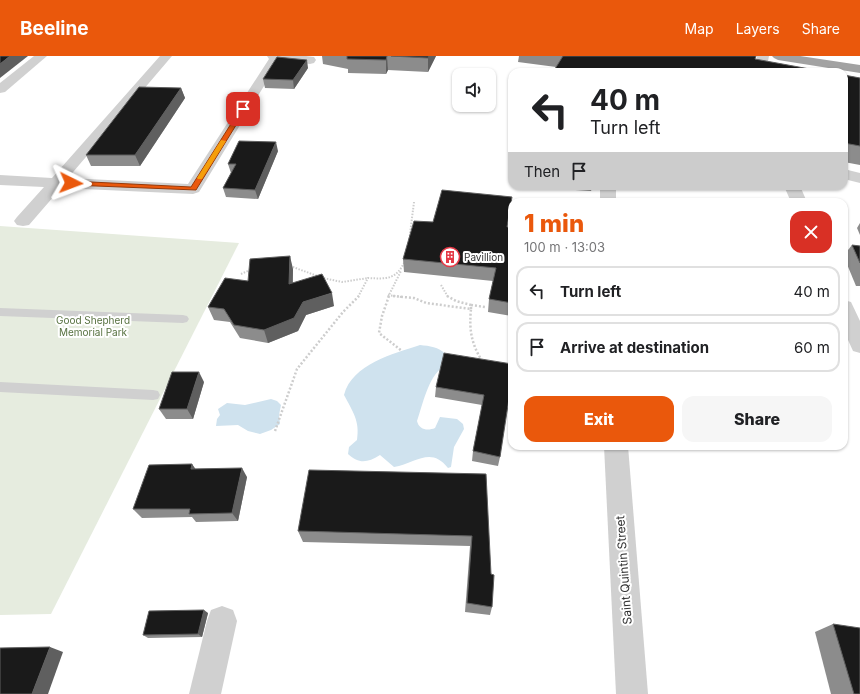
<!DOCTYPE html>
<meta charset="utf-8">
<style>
:root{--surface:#fff;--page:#f6f6f6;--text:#202124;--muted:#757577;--line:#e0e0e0;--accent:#ea580c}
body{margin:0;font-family:Inter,sans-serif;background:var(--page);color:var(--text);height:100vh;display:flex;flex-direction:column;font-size:15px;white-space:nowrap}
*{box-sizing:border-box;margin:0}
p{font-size:13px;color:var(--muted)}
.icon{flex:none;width:22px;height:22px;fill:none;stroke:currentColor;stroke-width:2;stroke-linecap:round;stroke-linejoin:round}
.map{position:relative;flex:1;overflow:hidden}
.sheet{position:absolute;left:508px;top:142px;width:340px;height:252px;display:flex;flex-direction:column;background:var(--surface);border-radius:12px;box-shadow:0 1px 3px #0004}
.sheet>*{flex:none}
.guide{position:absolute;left:508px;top:12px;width:340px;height:122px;border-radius:12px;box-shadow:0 1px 3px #0004;background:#fff;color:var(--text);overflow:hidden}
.tools{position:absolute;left:452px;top:12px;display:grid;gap:8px}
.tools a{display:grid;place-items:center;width:44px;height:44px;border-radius:8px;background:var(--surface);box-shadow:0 1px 3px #0004;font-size:20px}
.pin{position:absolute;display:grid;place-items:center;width:34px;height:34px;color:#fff;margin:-17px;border-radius:8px;box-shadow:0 2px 6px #0006}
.me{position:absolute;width:44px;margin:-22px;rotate:93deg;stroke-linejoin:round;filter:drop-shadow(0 0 3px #0008)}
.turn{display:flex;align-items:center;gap:14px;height:84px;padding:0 16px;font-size:18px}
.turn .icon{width:52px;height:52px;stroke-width:2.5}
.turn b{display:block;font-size:28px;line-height:34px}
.then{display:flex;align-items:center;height:38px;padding:0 16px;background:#0003;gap:8px;font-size:15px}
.round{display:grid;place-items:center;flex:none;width:42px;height:42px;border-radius:12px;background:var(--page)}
.headline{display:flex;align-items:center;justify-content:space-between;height:68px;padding:0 16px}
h1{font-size:24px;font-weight:800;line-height:30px;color:var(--accent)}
.primary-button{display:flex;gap:8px;margin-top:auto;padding:8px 16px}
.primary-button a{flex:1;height:46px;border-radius:12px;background:var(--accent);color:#fff;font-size:16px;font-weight:800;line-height:46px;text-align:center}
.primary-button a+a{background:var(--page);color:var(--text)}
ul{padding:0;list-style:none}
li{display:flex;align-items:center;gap:12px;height:50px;margin:0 8px 6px;padding:0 8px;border:2px solid var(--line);border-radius:12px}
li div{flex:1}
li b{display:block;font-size:15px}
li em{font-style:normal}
header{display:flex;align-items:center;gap:24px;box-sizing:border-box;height:56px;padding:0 20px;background:var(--accent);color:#fff}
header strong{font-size:19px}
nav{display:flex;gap:22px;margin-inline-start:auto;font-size:14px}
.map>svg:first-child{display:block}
.green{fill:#e6ecdf}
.water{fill:#cfe2ee}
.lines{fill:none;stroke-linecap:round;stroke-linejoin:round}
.path-far1{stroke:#cdcdcd;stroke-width:2;stroke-dasharray:1.5 1.5;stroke-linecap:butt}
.path{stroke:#cdcdcd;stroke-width:2.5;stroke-dasharray:2 2;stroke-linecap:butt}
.service{fill:#d0d0d0;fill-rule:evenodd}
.minor{fill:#d0d0d0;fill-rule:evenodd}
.trunk{fill:#a2a2a2;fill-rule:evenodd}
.wall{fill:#8c8c8c}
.shaded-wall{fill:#5f5f5f}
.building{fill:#1a1a1a;stroke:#5f5f5f}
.route{fill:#ea580c;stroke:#983908}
.slow{fill:#f59e0b}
.labels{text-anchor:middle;stroke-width:4;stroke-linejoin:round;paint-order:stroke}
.poi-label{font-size:10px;fill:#333;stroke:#fff;text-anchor:start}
.park-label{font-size:10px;fill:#56703f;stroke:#fff}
.near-street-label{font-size:12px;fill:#333;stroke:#fff}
</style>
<header>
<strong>Beeline</strong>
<nav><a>Map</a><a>Layers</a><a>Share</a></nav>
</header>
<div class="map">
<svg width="860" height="638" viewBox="0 0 860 638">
<rect width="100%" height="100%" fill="#fff"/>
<path class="green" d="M0,170L239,187L51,558L0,559Z"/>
<g class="water">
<path d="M420,289C430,290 438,291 446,298L443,311C428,321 423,348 417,365C419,374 428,375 435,372L440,361L457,363L463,368L464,373L454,391L451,411L448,412C431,390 416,407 394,411L380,399C367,407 359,408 348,398L349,391L357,384C360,365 353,356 344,339C352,308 393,298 420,289Z"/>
<path d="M271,343L277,345L281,349L279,359L280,368L271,374L260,378L248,375L238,369L216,370L217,363L220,359L218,353L227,347L245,349Z"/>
</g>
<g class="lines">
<g class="path-far1">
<path d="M409,186L414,146"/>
<path d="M290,210L323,222L342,226L368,222"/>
<path d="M241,218L250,214"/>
<path d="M441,229L448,241"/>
<path d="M388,239L402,241"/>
<path d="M358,241L368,222C387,223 396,224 405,205"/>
<path d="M388,241L401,215"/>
</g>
<g class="path">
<path d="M389,240L382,260L379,277L402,295"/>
<path d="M393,240L414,242L426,247L471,253C469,273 471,287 482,305"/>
<path d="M447,240L456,245L471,249"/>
<path d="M471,253V249L485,251"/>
<path d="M275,375L297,313L343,256L359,240"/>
</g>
<g class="service">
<path d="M0,252L183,259L187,260L189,263L187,266L183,267L0,260Z"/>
<path d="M0,326L153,334L158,335L160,339L158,343L153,344L0,336Z"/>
</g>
<g class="minor">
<path d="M34,0H47L5,36L0,37V27Z"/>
<path d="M160,0H172L68,122L188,128L269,3L267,0H306L314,1L316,4L314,7L310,8L280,4L199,136L193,138L61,132L29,169L23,170L17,169L14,165L17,161L44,131L0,129V119L52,122Z"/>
<path d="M757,0H769L766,16H754Z"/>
<path d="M844,113L860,117V127L844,123Z"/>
<rect x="600" y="130" width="16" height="16"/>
<path d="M784,130H800L807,146H791Z"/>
<path d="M844,244L851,246L860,265V297L853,295L844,275Z"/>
<path d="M604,390H628L648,638H616Z"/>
<path d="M222,550L233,554L237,565L221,638H189L207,565L211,554Z"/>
</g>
<path class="trunk" d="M772,0H800L860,9V17L778,4L774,2Z"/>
</g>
<g class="wall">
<path d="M322,0H436L428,16L388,14L386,18L348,17V13L323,8Z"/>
<path d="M519,0H756L556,11L518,6Z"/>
<path d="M308,12L294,33L265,32L263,23Z"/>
<path d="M844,19L860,22V109L844,106Z"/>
<path d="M181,32L185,42L140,110H91L86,99Z"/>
<path d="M278,95L258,143L226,141L223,132L231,117L228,108Z"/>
<path d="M543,130H593L591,135L544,132Z"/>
<path d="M860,167V179L857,172Z"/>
<path d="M508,171H512V260L488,256L489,243L493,225L404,216L403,203Z"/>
<path d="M852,189L860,190V230H856L844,201V199Z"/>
<path d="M293,213V227L334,250L306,259L298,275L268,287L240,282L230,266L214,264L208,251Z"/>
<path d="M512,308L500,401L498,410L472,405L473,395L482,349L435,341L436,331Z"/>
<path d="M204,326L193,363H166L159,353Z"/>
<path d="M192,408L195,413L247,421L238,465L196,466L192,461L142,462L133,453Z"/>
<path d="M486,418L492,551L490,559L465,556L470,490L303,486L298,475Z"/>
<path d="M208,557L202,581L148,582L143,579Z"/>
<path d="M833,568L860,638H831L815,576Z"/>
</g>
<g class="shaded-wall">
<path d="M10,0H28L0,22V8Z"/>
<path d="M387,0L388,14L386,18V4Z"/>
<path d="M429,0H436L428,16V2Z"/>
<path d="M307,4L308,12L294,33L293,24Z"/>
<path d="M181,32L185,42L140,110L135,99Z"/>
<path d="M276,86L278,95L258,143L255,134Z"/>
<path d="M290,200L293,213L292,241L289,228Z"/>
<path d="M332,237L334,250L306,259L298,275L268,287L264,274L303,246Z"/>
<path d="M199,316L204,326L193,363L187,353Z"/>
<path d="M192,408L199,418L191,413Z"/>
<path d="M242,412L247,421L238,465L232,457Z"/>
<path d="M204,554L208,557L202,581L198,578Z"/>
<path d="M50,591L63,596L48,638H32Z"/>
</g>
<g class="building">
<path d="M0,0H10L0,8Z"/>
<path d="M347,0H387L386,4L347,3Z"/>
<path d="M391,0H429L428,2Z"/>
<path d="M563,0H756L755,3L826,16H553Z"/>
<path d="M277,1L307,4L293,24L263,23Z"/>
<path d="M844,19L860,22V90L844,87L847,56L844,55Z"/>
<path d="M139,31L181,32L135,99H86Z"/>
<path d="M239,85L276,86L255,134L223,132L236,108H228Z"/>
<path d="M442,134L512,141L507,171H512V247L489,243L496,212L403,203L414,165L433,166Z"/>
<path d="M852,189L860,190V207Z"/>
<path d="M290,200L289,228L322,218L332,237L303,246L294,262L264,274L234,269L224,253L208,251L225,222L248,225L250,203Z"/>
<path d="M444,297L512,308V323L500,401L473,395L484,339L436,331Z"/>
<path d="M172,316H199L187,353H159Z"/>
<path d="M192,408L191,413L242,412L232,457L189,458L190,453H133L149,409Z"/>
<path d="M309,414L486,418L491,518L494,519L492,551L467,547L472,480L298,475Z"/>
<path d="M204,554L198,578L143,579L149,555Z"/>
<path d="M833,568L860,572V638H854Z"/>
<path d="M50,591L32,638H0V592Z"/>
</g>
<path class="route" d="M241,52L246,53L196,134L71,129L67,127L71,125L191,131Z"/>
<path class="slow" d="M221,84L226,85L202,123H198L197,122Z"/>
<defs>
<symbol id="building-ring" viewBox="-11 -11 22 22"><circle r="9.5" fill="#fff" stroke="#e63946" stroke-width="1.5"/><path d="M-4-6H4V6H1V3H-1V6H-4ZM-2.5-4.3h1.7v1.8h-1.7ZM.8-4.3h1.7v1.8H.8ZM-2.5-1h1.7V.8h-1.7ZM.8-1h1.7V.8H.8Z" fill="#e63946"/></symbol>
</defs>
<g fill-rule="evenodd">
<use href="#building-ring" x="439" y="190" width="22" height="22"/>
</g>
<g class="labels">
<g class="poi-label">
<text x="464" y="205">Pavillion</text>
</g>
<g class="park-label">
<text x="93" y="268">Good Shepherd<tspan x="93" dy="12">Memorial Park</tspan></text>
</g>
<g class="near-street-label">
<text transform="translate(624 514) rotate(-94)" y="4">Saint Quintin Street</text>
</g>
</g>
</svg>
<div class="tools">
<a><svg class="icon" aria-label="sound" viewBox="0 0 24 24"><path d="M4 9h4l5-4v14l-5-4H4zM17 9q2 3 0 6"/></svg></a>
</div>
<div class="pin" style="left:243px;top:53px;background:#d93025"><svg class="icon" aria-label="arrive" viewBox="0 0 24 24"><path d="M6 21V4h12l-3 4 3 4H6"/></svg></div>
<svg class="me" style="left:71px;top:127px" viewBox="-20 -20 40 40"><path d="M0-17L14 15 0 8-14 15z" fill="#ea580c" stroke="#fff" stroke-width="4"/></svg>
<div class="guide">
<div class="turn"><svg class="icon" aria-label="left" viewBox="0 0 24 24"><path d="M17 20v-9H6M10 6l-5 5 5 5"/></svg><div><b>40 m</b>Turn left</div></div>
<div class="then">Then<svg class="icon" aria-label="arrive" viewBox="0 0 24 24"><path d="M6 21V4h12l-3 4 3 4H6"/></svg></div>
</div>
<section class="sheet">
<div class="headline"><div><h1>1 min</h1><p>100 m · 13:03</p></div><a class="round" style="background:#d93025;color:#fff"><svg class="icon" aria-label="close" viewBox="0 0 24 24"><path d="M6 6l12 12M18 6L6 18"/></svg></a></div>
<ul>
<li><svg class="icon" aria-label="left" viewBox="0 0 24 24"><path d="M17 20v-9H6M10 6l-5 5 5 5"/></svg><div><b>Turn left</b></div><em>40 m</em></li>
<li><svg class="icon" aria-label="arrive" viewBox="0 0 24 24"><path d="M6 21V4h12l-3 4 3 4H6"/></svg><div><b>Arrive at destination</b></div><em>60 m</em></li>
</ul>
<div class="primary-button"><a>Exit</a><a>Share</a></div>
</section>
</div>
